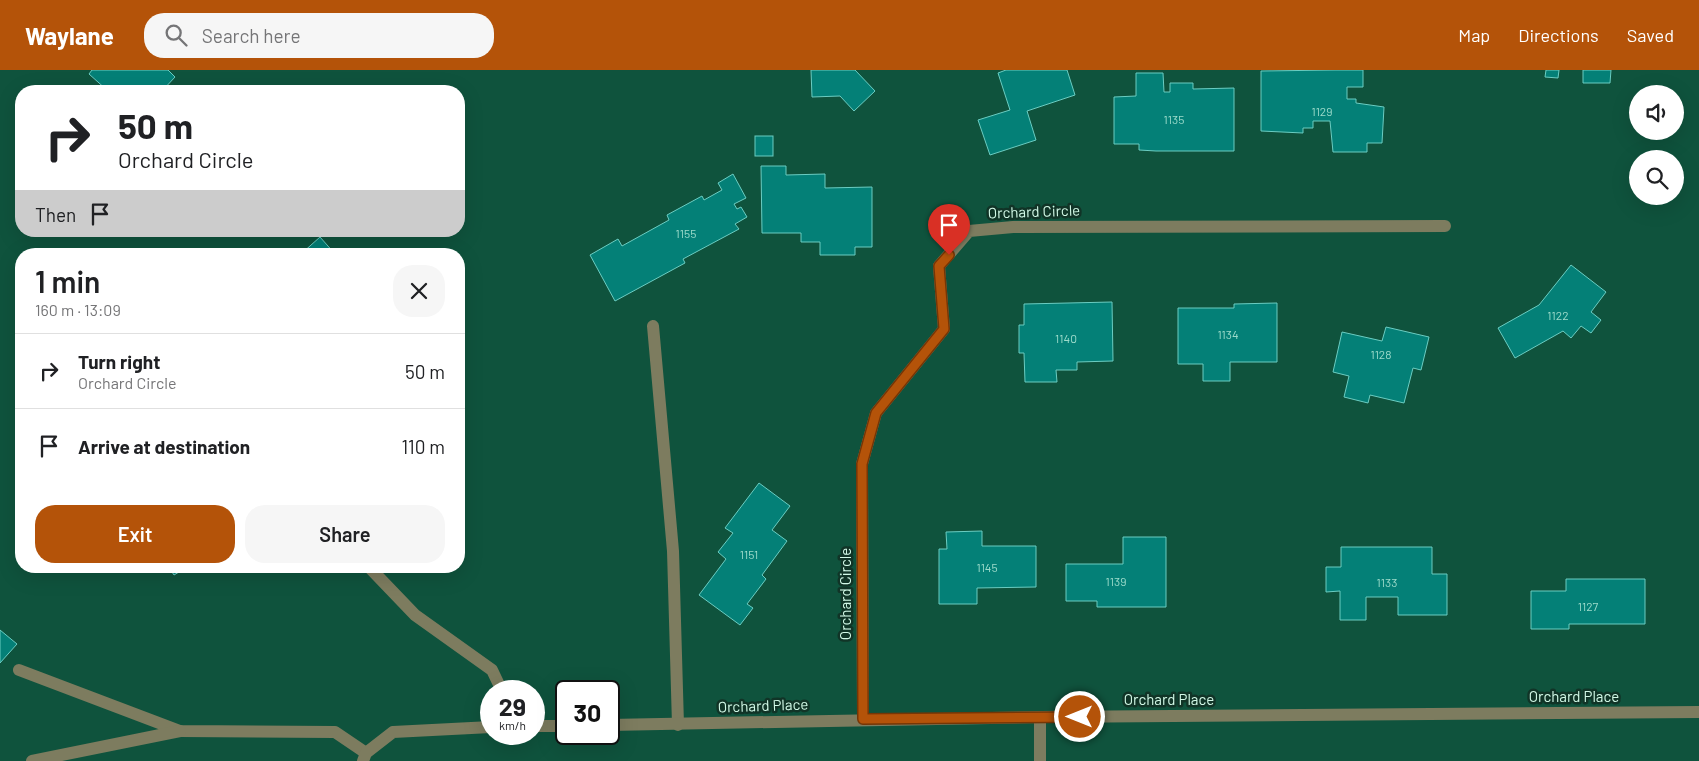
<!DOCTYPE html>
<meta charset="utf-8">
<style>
:root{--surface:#fff;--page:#f6f6f6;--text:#202124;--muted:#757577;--line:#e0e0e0;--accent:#b45309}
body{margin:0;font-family:Barlow,sans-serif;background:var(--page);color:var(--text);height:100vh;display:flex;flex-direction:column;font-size:19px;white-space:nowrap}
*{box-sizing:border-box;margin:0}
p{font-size:16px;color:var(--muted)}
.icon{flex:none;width:28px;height:28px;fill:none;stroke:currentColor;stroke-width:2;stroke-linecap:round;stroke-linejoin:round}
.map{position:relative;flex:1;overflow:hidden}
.side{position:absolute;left:15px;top:178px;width:450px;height:325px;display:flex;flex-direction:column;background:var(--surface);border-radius:20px;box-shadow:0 5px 20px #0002}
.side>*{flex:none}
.top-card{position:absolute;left:15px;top:15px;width:450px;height:152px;border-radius:20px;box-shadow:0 5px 20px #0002;background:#fff;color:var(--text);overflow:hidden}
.buttons{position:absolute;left:1629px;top:15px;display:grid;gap:10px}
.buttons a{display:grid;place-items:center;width:55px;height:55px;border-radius:50%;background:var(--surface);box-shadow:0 5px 20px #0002;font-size:25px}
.speed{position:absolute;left:480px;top:610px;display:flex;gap:10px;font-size:25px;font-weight:700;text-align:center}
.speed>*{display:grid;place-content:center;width:65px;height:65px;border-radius:50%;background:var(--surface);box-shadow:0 5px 20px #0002;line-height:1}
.speed small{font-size:12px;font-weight:400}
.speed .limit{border:2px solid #111;border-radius:8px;background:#fff;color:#111}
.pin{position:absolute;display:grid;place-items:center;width:42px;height:42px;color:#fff;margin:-51px -21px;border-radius:50% 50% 50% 0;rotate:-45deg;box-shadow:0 0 5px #0007}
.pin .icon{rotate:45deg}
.me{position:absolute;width:55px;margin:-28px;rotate:270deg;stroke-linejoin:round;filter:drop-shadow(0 0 4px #0008)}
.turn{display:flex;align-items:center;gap:18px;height:105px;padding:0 20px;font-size:22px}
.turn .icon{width:65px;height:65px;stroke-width:2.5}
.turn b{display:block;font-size:35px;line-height:42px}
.then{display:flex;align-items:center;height:48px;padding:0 20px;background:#0003;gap:10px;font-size:19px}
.round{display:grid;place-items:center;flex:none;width:52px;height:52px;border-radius:20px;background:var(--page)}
.summary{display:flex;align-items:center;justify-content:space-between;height:85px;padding:0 20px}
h1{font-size:30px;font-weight:600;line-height:38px}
.action{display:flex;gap:10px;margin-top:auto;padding:10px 20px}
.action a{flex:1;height:58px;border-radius:20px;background:var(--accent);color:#fff;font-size:20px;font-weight:600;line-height:58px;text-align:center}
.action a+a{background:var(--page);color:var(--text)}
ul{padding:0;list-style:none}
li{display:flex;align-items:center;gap:15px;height:75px;padding:0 20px;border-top:1px solid var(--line)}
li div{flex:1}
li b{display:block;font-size:19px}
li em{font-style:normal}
header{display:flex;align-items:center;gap:30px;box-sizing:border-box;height:70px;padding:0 25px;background:var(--accent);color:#fff}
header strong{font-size:24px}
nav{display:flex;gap:28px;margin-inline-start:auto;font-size:18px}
.search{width:350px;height:45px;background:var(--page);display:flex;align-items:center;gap:12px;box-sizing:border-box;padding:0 18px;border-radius:20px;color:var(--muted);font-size:19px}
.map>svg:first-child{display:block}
.building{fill:#048077;stroke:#6bcdc2}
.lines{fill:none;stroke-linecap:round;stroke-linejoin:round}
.lane{stroke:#7d7c5f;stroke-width:12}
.street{stroke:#7d7c5f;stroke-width:12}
.route-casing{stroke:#753606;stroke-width:12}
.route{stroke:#b45309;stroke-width:9}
.labels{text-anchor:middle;stroke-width:5;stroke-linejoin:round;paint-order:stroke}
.number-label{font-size:12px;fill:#9edbcb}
.street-label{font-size:15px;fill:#d2f9e7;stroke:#113427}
</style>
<header>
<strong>Waylane</strong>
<div class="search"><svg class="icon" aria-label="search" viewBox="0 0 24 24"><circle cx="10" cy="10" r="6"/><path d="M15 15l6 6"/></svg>Search here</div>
<nav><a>Map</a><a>Directions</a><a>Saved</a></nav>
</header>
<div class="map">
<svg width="1699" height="691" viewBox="0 0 1699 691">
<rect width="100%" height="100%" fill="#0f533d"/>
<g class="building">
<path d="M92,0H168L175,7L162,21H108L89,4Z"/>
<path d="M811,0H855L875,21L854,41L840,26L812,27Z"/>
<path d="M1006,0H1067L1075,25L1027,41L1036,70L990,85L978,50L1010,40L998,3Z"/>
<path d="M1336,0H1363V17H1347V29H1356V33L1384,37L1382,73H1367V82H1333L1330,51H1313V58H1303V63L1261,61V1Z"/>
<path d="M1546,0H1559L1558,8L1545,7Z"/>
<path d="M1583,0H1611L1610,13H1583Z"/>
<path d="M1136,3H1163L1164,22H1170V13H1193V19L1234,18V81H1156L1139,80V74H1114V27L1136,26Z"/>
<rect x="755" y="66" width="18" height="20"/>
<path d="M761,96H786V105L825,104V118L872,117V177H855V185H820V172H801V163H762Z"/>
<path d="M733,104L746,128L734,134L737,139L741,137L747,147L735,154L739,159L683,189L685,193L615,231L590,185L618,169L622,176L669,150L667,145L702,126L704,130L722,120L718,113Z"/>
<path d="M320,167L335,184H301Z"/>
<path d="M1571,195L1606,222L1591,242L1601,250L1591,263L1581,256L1571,268L1563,261L1515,288L1498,258L1539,235Z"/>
<path d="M1112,232L1113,291L1077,292V300H1056L1057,312H1025L1024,283H1019V255H1024V234Z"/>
<path d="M1277,233V292H1230V311H1203V294H1178V238H1234V234Z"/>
<path d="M1386,257L1429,267L1421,300L1413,298L1404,333L1370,325L1368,333L1344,327L1349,306L1333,302L1342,262L1382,271Z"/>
<path d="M759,413L790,436L772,460L787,471L762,505L766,509L747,534L753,538L740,555L699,525L726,489L718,482L733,463L725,458Z"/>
<path d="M982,461V476H1036V517L977,518V534H939V479H947L946,462Z"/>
<path d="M1123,467H1166V537H1097V531H1066V494H1123Z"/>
<path d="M1341,477H1432V504H1447V545H1398V527H1366V550H1340V521L1326,522V497H1341Z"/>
<path d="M168,496H189L174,505Z"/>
<path d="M1566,509H1645V554H1569V559H1531V521H1566Z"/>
<path d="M0,560L17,574L0,593Z"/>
</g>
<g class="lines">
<g class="lane">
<path d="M653,256L673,481L678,655"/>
<path d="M368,496L415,545L492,600L502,621"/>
<path d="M19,600L180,661L335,662L366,683"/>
<path d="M32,691L180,661"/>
</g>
<g class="street">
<path d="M1040,647V691"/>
<path d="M863,649L862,394L876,343L944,259L939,196L969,161L1013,157L1445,156"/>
<path d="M609,655L1040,647L1699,642"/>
<path d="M534,656H566"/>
<path d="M363,691L366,683L393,662L491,657"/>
</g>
</g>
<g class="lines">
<defs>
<path id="route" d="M949,185L939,196L944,259L876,343L862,394L863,649L1080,647"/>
</defs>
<use href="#route" class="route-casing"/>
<use href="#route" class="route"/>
</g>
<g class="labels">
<g class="number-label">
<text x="1322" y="46">1129</text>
<text x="1174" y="54">1135</text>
<text x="686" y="168">1155</text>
<text x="1558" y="250">1122</text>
<text x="1228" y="269">1134</text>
<text x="1066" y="273">1140</text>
<text x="1381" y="289">1128</text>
<text x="749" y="489">1151</text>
<text x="987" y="502">1145</text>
<text x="1116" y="516">1139</text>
<text x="1387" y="517">1133</text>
<text x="1588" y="541">1127</text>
</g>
<g class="street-label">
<text transform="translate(1034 142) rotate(-2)" y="5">Orchard Circle</text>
<text transform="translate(846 524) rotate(-90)" y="5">Orchard Circle</text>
<text x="1574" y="632">Orchard Place</text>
<text x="1169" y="635">Orchard Place</text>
<text transform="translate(763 636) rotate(-2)" y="5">Orchard Place</text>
</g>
</g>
</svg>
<div class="buttons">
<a><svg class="icon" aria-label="sound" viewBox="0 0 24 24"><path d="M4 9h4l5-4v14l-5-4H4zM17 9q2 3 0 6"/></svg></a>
<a><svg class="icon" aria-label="search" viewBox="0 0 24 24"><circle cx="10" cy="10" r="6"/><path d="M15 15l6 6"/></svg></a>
</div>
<div class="speed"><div>29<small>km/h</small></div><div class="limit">30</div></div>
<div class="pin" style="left:949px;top:185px;background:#d93025"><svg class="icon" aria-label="arrive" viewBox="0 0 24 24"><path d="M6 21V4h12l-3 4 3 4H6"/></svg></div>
<svg class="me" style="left:1080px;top:647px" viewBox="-20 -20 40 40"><circle r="17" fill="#b45309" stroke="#fff" stroke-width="3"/><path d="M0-11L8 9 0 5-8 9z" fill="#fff"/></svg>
<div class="top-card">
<div class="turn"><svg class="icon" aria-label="right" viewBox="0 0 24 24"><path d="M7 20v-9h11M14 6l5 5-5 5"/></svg><div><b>50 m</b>Orchard Circle</div></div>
<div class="then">Then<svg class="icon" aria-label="arrive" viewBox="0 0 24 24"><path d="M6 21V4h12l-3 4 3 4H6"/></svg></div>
</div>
<section class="side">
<div class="summary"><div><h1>1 min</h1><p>160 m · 13:09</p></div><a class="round"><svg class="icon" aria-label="close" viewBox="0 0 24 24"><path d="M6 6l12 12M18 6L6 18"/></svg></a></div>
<ul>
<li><svg class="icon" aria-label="right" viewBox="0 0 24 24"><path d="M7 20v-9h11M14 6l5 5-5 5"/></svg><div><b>Turn right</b><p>Orchard Circle</p></div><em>50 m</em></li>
<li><svg class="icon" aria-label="arrive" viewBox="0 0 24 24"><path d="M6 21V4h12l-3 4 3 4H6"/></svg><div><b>Arrive at destination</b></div><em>110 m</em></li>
</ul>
<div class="action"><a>Exit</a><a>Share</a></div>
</section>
</div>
